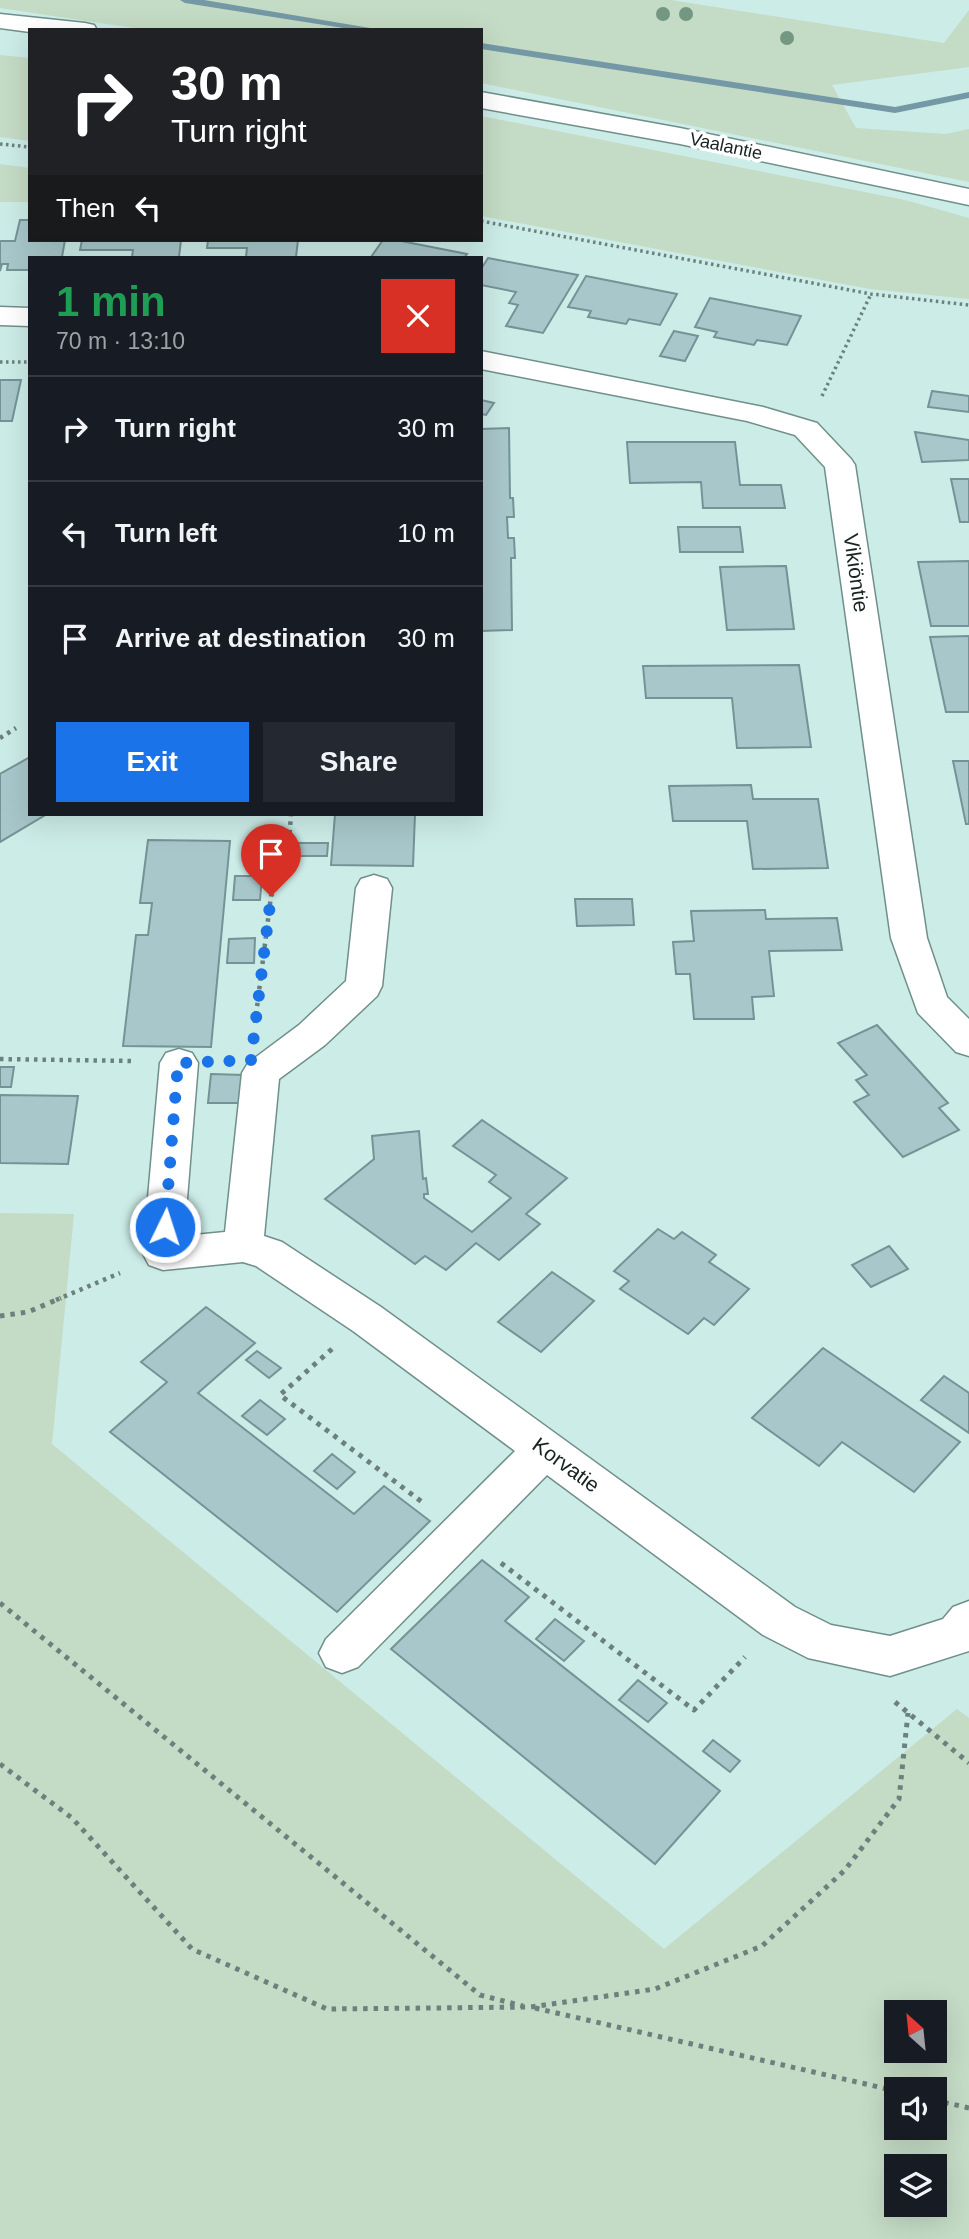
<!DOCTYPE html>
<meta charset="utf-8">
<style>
:root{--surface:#171b24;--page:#242831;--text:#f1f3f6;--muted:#9ea1a6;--line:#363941;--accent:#1a73e8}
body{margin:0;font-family:Arial,sans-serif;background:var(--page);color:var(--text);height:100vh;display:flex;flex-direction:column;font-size:26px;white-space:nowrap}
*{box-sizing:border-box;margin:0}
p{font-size:23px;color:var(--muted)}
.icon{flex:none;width:38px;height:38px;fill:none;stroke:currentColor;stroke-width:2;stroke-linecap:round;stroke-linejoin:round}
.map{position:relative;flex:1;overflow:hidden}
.details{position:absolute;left:28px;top:256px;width:455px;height:560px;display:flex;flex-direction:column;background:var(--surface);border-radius:0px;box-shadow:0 7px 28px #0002}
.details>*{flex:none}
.hud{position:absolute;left:28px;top:28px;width:455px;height:214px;border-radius:0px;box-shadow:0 7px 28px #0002;background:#202124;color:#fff;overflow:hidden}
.needle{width:46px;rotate:333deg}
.controls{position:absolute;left:884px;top:2000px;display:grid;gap:14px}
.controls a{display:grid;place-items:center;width:63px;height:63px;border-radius:0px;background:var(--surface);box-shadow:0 7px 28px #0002;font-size:35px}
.pin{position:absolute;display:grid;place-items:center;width:60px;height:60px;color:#fff;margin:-72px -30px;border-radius:50% 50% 50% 0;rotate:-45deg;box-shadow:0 0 7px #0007}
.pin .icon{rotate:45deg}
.me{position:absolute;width:77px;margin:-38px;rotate:4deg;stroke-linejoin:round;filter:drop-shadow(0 0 5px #0008)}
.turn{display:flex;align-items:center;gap:24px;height:147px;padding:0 28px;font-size:32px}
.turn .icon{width:91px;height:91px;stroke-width:2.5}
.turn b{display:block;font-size:49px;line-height:60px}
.then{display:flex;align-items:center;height:66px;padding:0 28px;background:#0003;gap:14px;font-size:26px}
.round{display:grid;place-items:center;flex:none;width:74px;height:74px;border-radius:0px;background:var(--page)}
.overview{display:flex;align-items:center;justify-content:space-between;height:119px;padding:0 28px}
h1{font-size:42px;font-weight:600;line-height:52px;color:#1e9e55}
.action{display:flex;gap:14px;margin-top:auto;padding:14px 28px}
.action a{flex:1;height:80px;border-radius:0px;background:var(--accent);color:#fff;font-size:28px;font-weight:600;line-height:80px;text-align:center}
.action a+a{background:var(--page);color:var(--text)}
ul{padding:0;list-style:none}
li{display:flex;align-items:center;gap:21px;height:105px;padding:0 28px;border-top:2px solid var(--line)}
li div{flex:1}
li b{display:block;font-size:26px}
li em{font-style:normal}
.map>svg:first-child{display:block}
.green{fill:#c4dbc5;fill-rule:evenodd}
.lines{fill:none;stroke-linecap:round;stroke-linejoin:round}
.stream{fill:#7498a5;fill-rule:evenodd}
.building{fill:#a8c7ca;stroke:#759396;stroke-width:2}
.minor-casing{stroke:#718f8a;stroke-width:3}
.path-far2{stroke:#6c817e;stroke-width:3.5;stroke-dasharray:2.5 3.5;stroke-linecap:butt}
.path-far1{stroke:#6c817e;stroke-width:4.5;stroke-dasharray:3.5 5;stroke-linecap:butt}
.path{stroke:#6c817e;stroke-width:5;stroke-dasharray:4.5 6;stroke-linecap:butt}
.minor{fill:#fff;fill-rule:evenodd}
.tree{fill:#739782}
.route{stroke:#1a73e8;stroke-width:12;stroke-dasharray:0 21.6}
.labels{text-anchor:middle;stroke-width:7;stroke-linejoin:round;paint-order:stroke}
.far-street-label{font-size:18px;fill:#182422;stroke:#fff}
.street-label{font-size:21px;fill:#182422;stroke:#fff}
</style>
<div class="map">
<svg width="969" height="2239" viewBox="0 0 969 2239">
<rect width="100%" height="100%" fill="#ccece7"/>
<g class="green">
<path d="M0,0H671L944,43L969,10V67L832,85L856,128L946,134L969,129V182L481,83V30H147L0,8Z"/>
<path d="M0,55L30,58V141L0,137Z"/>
<path d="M481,116L905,200L969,218V299L870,289L481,216Z"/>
<path d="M0,164L30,168V202H0Z"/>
<path d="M0,1213L74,1214L52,1444L664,1949L957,1709L969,1718V2239H0ZM896,2012H934V2051H896ZM896,2090H934V2128H896ZM934,2166V2205H896V2166Z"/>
</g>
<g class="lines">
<g class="stream">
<path d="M180,0H204L382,30H356L185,3Z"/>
<path d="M481,43L895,107L969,92V98L895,113L481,49Z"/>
</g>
</g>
<g class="building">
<path d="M20,220H30V240H65L62,257H30V270H7L8,264H2L0,271V241H15Z"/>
<path d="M82,240H181L179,257H132L133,250H80Z"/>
<path d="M208,240H298L296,257H246L247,248H207Z"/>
<path d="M383,240H396L467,254L465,257H371Z"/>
<path d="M488,258L578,275L543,333L506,326L518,305L509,303L516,292L481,285V269Z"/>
<path d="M586,276L677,294L660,325L629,319L626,324L588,317L591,311L568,307Z"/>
<path d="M710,298L801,316L787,345L757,340L754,345L714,337L717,332L695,327Z"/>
<path d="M674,331L698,336L685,361L660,356Z"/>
<path d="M0,380H21L12,421H0Z"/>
<path d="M932,391L969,396V412L928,407Z"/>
<path d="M481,400L494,403L486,415L481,414Z"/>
<path d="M509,428L510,498H513L514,517H507L508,538H514L515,558H511L512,630L481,631V429Z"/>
<path d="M915,432L969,440V460L922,462Z"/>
<path d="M627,442H735L740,485H781L785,508H703L701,482L630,483Z"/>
<path d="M951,479H969V522H960Z"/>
<path d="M678,527H740L743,552H680Z"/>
<path d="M969,561V626H931L918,562Z"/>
<path d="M786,566L794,629L727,630L720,567Z"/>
<path d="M969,636V712H946L930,637Z"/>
<path d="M799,665L811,747L737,748L732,698H646L643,666Z"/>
<path d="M30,757V814H47L0,842V774Z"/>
<path d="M953,761H969V824H966Z"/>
<path d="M751,785L753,799H818L828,868L753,869L747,821H673L669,786Z"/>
<path d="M335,814H415L413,866L331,865Z"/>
<path d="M148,840L230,841L211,1047L123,1046L136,935H148L152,903H140Z"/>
<path d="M297,843H328L327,856H296Z"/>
<path d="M235,876H262L260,900H233Z"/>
<path d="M575,899H632L634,925L577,926Z"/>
<path d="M765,910L766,919L837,918L842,950L769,951L774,996L752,997L754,1019H694L690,974H676L673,942L694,941L691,911Z"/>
<path d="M255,938L254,963H227L229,939Z"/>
<path d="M877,1025L948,1103L939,1108L959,1130L903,1157L854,1102L869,1095L856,1080L867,1075L838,1043Z"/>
<path d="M0,1067H14L11,1087H0Z"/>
<path d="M211,1074L244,1075L241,1103H208Z"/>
<path d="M0,1095L78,1096L68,1164L0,1163Z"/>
<path d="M482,1120L567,1178L526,1214L540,1224L499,1260L476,1243L446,1270L425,1256L415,1264L325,1199L374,1159L372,1136L419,1131L423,1179L426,1178L428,1194H424V1198L472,1232L511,1198L489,1182L496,1175L453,1146Z"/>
<path d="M658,1229L674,1239L682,1232L716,1255L709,1262L749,1289L714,1325L704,1318L688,1334L620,1289L629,1281L614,1271Z"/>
<path d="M889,1246L908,1269L871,1287L852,1265Z"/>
<path d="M552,1272L594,1301L541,1352L498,1322Z"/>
<path d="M206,1307L255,1343L198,1393L354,1514L384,1486L430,1521L337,1612L110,1432L167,1382L141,1362Z"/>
<path d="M823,1348L960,1442L914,1492L842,1442L819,1466L752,1418Z"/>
<path d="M257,1351L281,1368L269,1378L246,1360Z"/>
<path d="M944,1376L969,1393V1433L921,1400Z"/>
<path d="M260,1400L285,1419L267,1435L242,1416Z"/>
<path d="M332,1454L355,1472L337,1489L314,1471Z"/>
<path d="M482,1560L529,1597L505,1621L720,1791L655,1864L391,1649Z"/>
<path d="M555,1619L584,1641L564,1661L536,1639Z"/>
<path d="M638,1680L667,1703L648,1722L619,1700Z"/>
<path d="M713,1740L740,1761L730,1772L703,1751Z"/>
</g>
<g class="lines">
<defs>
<g id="minor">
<path d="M0,14L85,23L94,25L97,30L30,32L0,28Z"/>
<path d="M481,92L680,128L969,189V205L680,144L481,108Z"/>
<path d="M0,307L30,308V326L0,325Z"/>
<path d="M481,351L763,407L817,423L851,459L855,465L927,938L947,997L969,1019V1056L956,1052L918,1013L891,938L825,467L795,435L747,421L481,369Z"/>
<path d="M374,875L387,879L392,888L382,986L377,996L325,1045L279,1079L264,1236L282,1242L381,1307L795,1607L831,1625L890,1636L943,1619L953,1607L969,1601V1651L890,1676L808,1658L763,1635L547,1475L358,1667L342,1673L326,1667L319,1653L326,1639L515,1451L353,1331L256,1266L243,1262L163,1270L149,1265L143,1254L160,1063L166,1053L179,1049L192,1053L198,1063L184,1236L225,1232L242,1073L248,1063L299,1025L346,981L356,888L361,879Z"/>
</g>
</defs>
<use href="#minor" class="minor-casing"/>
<g class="path-far2">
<path d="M0,144L30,147"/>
<path d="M481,221L871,294L969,305"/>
<path d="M0,362H27"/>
<path d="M822,396L871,294"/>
</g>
<g class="path-far1">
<path d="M0,738L16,728"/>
<path d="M255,1023L271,896L287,871L291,814"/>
<path d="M0,1059L132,1061"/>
<path d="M56,1300L120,1273"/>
</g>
<g class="path">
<path d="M0,1316L28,1312L61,1298"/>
<path d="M332,1349L280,1395L422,1502"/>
<path d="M501,1563L694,1710L745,1657"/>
<path d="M0,1603L480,1995L523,2006"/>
<path d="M895,1702L969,1763"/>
<path d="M0,1764L72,1818L192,1949L327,2009L531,2007L655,1989L762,1946L845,1870L899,1799L908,1713"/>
<path d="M535,2008L896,2091"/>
<path d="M934,2100L969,2108"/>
</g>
<use href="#minor" class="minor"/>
</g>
<g class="tree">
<circle cx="663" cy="14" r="7"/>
<circle cx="686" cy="14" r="7"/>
<circle cx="787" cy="38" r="7"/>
</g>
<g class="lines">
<path class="route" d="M165,1227L178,1063L251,1060L271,896"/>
</g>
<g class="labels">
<g class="far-street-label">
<text transform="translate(726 146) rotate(12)" y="6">Vaalantie</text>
</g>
<g class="street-label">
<text transform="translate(856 573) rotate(82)" y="7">Vikiöntie</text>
<text transform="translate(566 1465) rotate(36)" y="7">Korvatie</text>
</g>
</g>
</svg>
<div class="controls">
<a><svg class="needle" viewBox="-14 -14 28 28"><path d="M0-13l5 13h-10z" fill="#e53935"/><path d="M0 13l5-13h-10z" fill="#9ea1a6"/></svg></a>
<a><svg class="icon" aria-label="sound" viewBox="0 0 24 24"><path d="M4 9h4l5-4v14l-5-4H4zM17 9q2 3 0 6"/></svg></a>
<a><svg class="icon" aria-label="layers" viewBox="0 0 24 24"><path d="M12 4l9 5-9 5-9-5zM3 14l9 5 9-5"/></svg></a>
</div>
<div class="pin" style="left:271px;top:896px;background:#d93025"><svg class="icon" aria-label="arrive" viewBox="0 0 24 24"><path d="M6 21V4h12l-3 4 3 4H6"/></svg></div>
<svg class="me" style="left:165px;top:1227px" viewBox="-20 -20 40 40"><circle r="17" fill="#1a73e8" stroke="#fff" stroke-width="3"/><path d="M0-11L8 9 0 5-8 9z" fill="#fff"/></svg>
<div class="hud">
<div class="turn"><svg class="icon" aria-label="right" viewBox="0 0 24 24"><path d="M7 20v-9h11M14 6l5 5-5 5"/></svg><div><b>30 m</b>Turn right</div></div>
<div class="then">Then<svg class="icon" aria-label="left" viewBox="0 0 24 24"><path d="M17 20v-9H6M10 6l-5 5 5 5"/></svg></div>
</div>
<section class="details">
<div class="overview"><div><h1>1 min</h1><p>70 m · 13:10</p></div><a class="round" style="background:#d93025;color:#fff"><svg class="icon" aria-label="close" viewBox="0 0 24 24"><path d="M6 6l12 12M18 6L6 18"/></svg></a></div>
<ul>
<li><svg class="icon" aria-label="right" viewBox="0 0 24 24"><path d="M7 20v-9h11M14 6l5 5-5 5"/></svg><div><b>Turn right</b></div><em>30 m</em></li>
<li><svg class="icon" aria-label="left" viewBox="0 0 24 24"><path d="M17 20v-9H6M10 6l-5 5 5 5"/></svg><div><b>Turn left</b></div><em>10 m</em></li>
<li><svg class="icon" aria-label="arrive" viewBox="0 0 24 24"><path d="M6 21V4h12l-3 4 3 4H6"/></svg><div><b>Arrive at destination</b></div><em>30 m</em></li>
</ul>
<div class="action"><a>Exit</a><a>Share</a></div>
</section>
</div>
